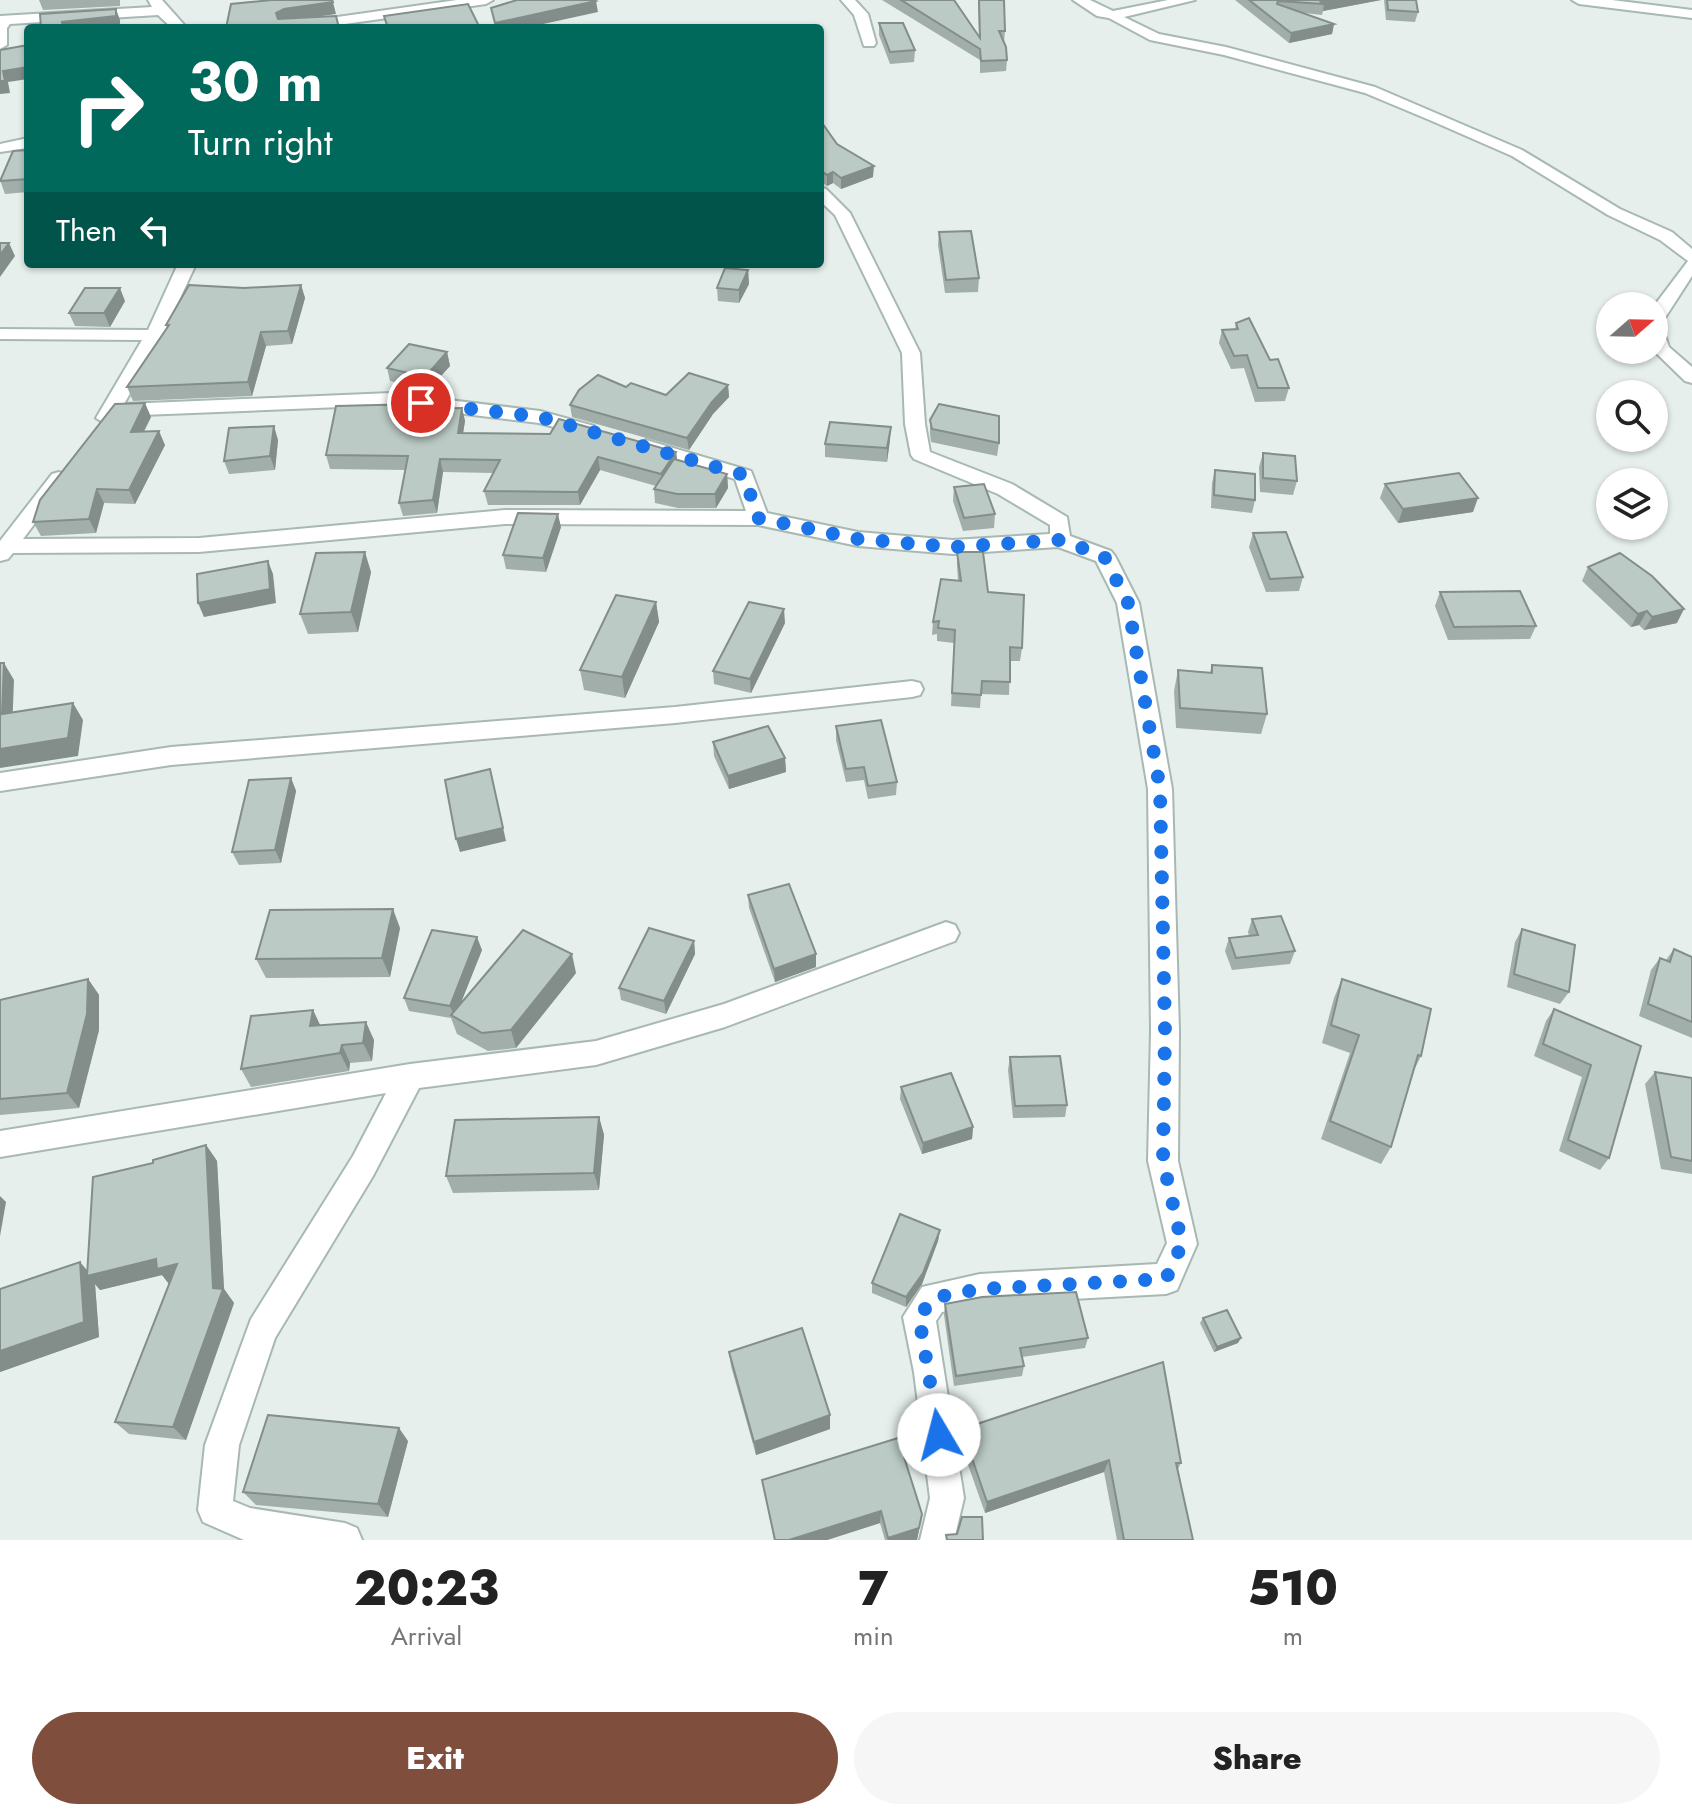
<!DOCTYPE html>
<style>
:root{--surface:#fff;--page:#f6f6f6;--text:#222;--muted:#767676;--accent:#804e3d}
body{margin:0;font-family:Jost,sans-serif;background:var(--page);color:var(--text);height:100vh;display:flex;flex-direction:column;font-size:30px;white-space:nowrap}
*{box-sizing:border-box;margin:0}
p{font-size:26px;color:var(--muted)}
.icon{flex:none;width:44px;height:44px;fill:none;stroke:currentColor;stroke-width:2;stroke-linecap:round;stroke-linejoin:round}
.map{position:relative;height:1540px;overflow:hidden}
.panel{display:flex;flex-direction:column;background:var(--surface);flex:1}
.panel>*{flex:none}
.top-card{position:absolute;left:24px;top:24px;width:800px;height:244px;border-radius:8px;box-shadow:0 2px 6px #0004;background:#00695c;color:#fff;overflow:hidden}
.needle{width:52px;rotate:70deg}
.fabs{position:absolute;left:1596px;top:292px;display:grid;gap:16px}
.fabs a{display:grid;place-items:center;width:72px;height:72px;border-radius:50%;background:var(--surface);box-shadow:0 2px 6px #0004;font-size:40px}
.pin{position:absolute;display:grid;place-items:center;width:68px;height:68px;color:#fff;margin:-34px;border:4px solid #fff;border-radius:50%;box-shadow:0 2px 8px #0007}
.me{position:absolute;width:88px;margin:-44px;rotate:352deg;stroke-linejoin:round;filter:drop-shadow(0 0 6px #0008)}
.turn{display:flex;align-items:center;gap:28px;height:168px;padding:0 32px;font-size:36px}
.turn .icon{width:104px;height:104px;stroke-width:2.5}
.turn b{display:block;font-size:56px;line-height:68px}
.then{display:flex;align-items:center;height:76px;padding:0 32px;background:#0003;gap:16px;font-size:30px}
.eta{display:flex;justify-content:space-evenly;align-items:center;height:136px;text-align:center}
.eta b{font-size:48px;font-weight:800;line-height:56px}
.primary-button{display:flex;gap:16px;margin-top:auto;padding:16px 32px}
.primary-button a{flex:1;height:92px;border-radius:48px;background:var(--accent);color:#fff;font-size:32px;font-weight:800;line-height:92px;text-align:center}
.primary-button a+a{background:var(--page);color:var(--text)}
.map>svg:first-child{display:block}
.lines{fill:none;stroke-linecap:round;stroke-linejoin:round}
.minor-casing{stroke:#a8b8b2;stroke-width:4}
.minor{fill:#fff;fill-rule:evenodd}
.wall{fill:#a1aea9}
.shaded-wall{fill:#838d89}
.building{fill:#bbcac4;stroke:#838d89;stroke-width:2}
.route{stroke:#1a73e8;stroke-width:14;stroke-dasharray:0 25.2}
</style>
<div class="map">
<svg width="1692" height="1540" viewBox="0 0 1692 1540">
<rect width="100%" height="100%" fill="#e6efeb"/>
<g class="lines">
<defs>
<g id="minor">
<path d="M148,0H162L187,28H172L158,15L10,24L7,28V45L0,49V16L152,7Z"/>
<path d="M457,0H493L486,4L317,28H281L288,24Z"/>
<path d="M841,0H855L868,14L876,43L874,46H864L854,15Z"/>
<path d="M1073,0H1090L1113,11L1168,0H1195L1124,17L1159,34L1226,47L1375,87L1522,150L1620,209L1672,232L1692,249V276L1661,324L1669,347L1692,367V383L1685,381L1653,350L1654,306L1688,261L1660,240L1608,215L1512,156L1432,121L1365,93L1224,55L1150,40L1109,18L1097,16Z"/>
<path d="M1572,0H1612L1692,10V18L1579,4Z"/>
<path d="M28,138V148L0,152V144Z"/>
<path d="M820,187L826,189L850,213L920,353L925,424L930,452L1012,484L1067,517L1070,536L1111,551L1115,556L1139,603L1172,789L1179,1031L1178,1161L1197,1244L1177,1290L1166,1294L980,1304L942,1312L936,1321L964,1498L954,1540H920L930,1498L914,1372L903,1317L922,1287L980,1274L1157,1264L1167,1243L1148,1161L1151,1031L1148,789L1117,603L1096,561L1058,547L953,554L858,546L758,525L505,524L199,552L13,553L8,559L0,561V541L52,474L59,472L69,478L23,539L199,538L505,510L746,511L735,479L639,450L636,446L646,440L751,471L767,513L858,532L953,540L1050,534V525L998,494L914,459L911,455L905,424L902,353L835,215L820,201Z"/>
<path d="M178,264H196L163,335L124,404L391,393L540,411L594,426L597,430L587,436L539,423L391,405L117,416L113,422L106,424L96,418L142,340L0,339V329L148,330Z"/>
<path d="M912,681L920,683L923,689L920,695L912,697L675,723L171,765L0,791V773L171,747L675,707Z"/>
<path d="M946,922L955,925L959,933L955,941L725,1027L596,1065L419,1088L373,1176L275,1338L239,1445L233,1501L250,1508L345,1523L357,1528L362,1540H244L203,1522L198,1510L205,1445L251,1319L353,1156L386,1093L0,1157V1131L410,1064L596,1041L724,1004Z"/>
</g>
</defs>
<use href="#minor" class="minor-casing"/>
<use href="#minor" class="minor"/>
</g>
<g class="wall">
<path d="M39,0H120V6L43,10Z"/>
<path d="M882,0H954L979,37L978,0H1004L1005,31L1004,42L1007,60L1006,71L980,73V60Z"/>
<path d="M1235,0H1381L1323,11L1322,15L1304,13L1334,24L1332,34L1289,43Z"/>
<path d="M1384,0H1416L1418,12L1415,22L1386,20Z"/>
<path d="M879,23L915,50L914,62L890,64L879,35Z"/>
<path d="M820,120L837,144L873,177L841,189L833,183L827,186L820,181Z"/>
<path d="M28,150V192L5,194L0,180Z"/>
<path d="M939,232L979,278L978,292L945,293L938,245Z"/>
<path d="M748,270L749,284L739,303L718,301L717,288Z"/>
<path d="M301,285L305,298L292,344L266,346L252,396L133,401L127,387L167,328L166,325L244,288Z"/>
<path d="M125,301L110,327L75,326L69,313Z"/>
<path d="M1236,323L1270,360L1289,388L1285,401L1255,402L1244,368L1231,369L1219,343L1222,330L1235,329Z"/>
<path d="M447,352L450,366L428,390L390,381L387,368Z"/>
<path d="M728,385L729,397L713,414L689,450L572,417L570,405L626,387L666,395Z"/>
<path d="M418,404L419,409L462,408L465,421L463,433L676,452L677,459L727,474L728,488L716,508H678L655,503L654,489L656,486L600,470L580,505H488L484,491L493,473L443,472L437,513L403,516L399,503L406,470L330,469L326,455Z"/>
<path d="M151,417L144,432L165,445L135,504L104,503L96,533L41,536L33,522Z"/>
<path d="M930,420L999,443L997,456L931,442L930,434Z"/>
<path d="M278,440L275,470L229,474L224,461Z"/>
<path d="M890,440L887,462L825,457V444Z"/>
<path d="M1263,453L1297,481L1293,495L1260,492L1259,467Z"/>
<path d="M1215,470L1255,500L1252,513L1211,508L1212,483Z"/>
<path d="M1385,484L1473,512L1398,523L1380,498Z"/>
<path d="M954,487L995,514L994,528L963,531L953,501Z"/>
<path d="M561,527L546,572L506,569L503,555Z"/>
<path d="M1253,533L1303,577L1299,591L1266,592L1249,547Z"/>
<path d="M957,552L988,592L1022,648L1020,661H1010L1009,695L981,694L980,708L951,706L954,643L937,641V634L932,635L933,622L958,581L957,565Z"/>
<path d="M1588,567L1677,623L1644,630L1639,625L1631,627L1582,581Z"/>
<path d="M371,572L358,632L308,634L300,614Z"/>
<path d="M1440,592L1536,626L1530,639L1448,640L1435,606Z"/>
<path d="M656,602L659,622L625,698L584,690L580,670Z"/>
<path d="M785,623L751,693L714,684L713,671Z"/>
<path d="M1212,665L1267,714L1261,734L1176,728L1174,691L1178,670L1210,672Z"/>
<path d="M836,726L897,782L896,795L868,799L864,780L846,782L836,740Z"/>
<path d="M713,742L785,758L786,772L729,789L714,756Z"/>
<path d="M291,778L296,791L281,863L239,865L232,852Z"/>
<path d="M748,895L816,967L775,982L749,908Z"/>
<path d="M1252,919L1295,951L1290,964L1232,970L1225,951L1229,938L1249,936L1248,932Z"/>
<path d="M400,928L390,977L266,978L256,959Z"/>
<path d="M1522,929L1569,992L1560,1004L1507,987L1515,942Z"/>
<path d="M694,941L695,954L666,1014L621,1000L619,988Z"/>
<path d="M1674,949L1692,957V1038L1639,1016L1651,970L1660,958L1666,960Z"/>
<path d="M482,950L460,1004L576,973L516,1048L488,1051L457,1034L451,1018L409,1011L404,998Z"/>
<path d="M88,979L99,995V1030L79,1108L0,1115V1000Z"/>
<path d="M1342,979L1421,1056L1415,1068L1391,1147L1381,1164L1321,1139L1350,1053L1322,1043L1334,998Z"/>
<path d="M1554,1009L1641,1046L1609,1158L1600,1170L1559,1151L1582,1077L1534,1056L1546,1021Z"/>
<path d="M313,1010L320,1026L374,1040L372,1061L350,1063L349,1071L251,1087L241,1069Z"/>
<path d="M1010,1057L1067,1105L1065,1117L1013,1118L1008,1070Z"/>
<path d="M1655,1072L1692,1078V1174L1661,1169L1645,1084Z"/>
<path d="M901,1087L973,1127L972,1139L922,1154L900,1099Z"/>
<path d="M599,1117L604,1135L599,1190L453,1193L446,1176Z"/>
<path d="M206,1145L217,1161L224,1289L234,1303L186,1440L129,1434L115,1422L169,1284L162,1275L100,1290L95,1284L99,1337L0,1372V1289L87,1271L153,1163Z"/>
<path d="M940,1230L938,1241L922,1284L906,1307L872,1293V1283Z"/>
<path d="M945,1304L1088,1338L1085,1348L1022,1357L1024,1366L1022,1376L954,1386L944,1315Z"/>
<path d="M1203,1318L1238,1343L1214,1352L1200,1323Z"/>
<path d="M729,1352L830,1429L756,1455L731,1366Z"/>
<path d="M962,1429L1181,1463L1178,1469L1193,1540H1117L1104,1472L985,1513L960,1442Z"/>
<path d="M898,1438L920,1526L917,1540H885L880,1523L827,1540H774L762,1480Z"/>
<path d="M408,1441L388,1517L256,1505L243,1492Z"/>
</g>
<g class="shaded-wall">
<path d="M1331,0H1381L1323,11L1324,4L1321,2Z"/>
<path d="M596,1L598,12L525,28H496L495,23Z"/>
<path d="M333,2L336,14L288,21L280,25L276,13L284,9Z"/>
<path d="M116,9L120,20V27L63,28L62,22Z"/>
<path d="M1334,24L1332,34L1289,43L1291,33Z"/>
<path d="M28,67V79L8,82L10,93L0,94V81L3,71Z"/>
<path d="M874,166L873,177L841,189V178Z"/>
<path d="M833,172V183L827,186V175Z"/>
<path d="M9,243L15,256L0,277V255Z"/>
<path d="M748,270L749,284L739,303V290Z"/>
<path d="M301,285L305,298L292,344L288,331Z"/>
<path d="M120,288L125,301L110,327L104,313Z"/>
<path d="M261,332L266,346L252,396L248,382Z"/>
<path d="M447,352L450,366L428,390L425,377Z"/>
<path d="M728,385L729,397L713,414L689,450L687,438L712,402Z"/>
<path d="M145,403L151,417L136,446L131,432Z"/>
<path d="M462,408L465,421L461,446L458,433Z"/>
<path d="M274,426L278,440L275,470L270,456Z"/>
<path d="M891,427L890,440L887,462V448Z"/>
<path d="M159,431L165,445L135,504L129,490Z"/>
<path d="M676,452L678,466L663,488L661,474Z"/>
<path d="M598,457L600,470L580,505L578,492Z"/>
<path d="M440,459L443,472L437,513L433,500Z"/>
<path d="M727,474L728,488L716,508L715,494Z"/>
<path d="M97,489L104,503L96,533L89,519Z"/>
<path d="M1478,498L1473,512L1398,523L1403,509Z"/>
<path d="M558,514L561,527L546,572L543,558Z"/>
<path d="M365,552L371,572L358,632L351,612Z"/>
<path d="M268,561L273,574L276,603L204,617L198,603Z"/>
<path d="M656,602L659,622L625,698L622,677Z"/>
<path d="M784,609L785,623L751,693L750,679Z"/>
<path d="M1684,609L1677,623L1644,630L1652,617Z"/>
<path d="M1647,611L1639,625L1631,627L1638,614Z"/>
<path d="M4,663L14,680L12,731L2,714Z"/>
<path d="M73,703L83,720L78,756L0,768V749Z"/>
<path d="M785,758L786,772L729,789L728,776Z"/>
<path d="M490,769L506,841L460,852L456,839Z"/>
<path d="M291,778L296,791L281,863L275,850Z"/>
<path d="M393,909L400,928L390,977L382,958Z"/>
<path d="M477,937L482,950L455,1018L450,1006Z"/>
<path d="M694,941L695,954L666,1014L664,1001Z"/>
<path d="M572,954L576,973L516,1048L511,1030Z"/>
<path d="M816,954V967L775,982L774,969Z"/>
<path d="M88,979L99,995V1030L79,1108L67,1093Z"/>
<path d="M313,1010L322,1029L310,1026Z"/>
<path d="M366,1022L374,1040L372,1061L363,1043Z"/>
<path d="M342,1045L350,1063L349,1071L340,1053Z"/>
<path d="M599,1117L604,1135L599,1190L594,1173Z"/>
<path d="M973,1127L972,1139L922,1154L923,1143Z"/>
<path d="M206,1145L217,1161L224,1289L234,1303L186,1440L173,1427L213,1288Z"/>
<path d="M0,1196L6,1202L0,1236Z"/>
<path d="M940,1230L938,1241L922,1284L906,1307V1297Z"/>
<path d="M156,1259L177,1264L169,1284L162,1275L100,1290L95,1284L99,1337L0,1372V1351L80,1262L91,1275Z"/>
<path d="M1241,1338L1238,1343L1214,1352L1217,1347Z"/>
<path d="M830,1415V1429L756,1455L754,1442Z"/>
<path d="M399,1428L408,1441L388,1517L378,1504Z"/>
<path d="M1109,1460L1104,1472L985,1513L987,1502Z"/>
<path d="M881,1511L880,1523L827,1540H789Z"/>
<path d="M922,1514L917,1540H888V1538Z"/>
</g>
<g class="building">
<path d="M272,0H332L333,2L284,9L276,13L278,19L336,16L339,28H226L231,4Z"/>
<path d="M517,0H594L596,1L495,23L491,8Z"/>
<path d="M901,0H954L980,38L979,0H1004L1005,31H999L1006,47L1007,60L981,61L980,49Z"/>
<path d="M1249,0H1331L1321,2L1324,4L1278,1L1277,4L1334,24L1291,33Z"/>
<path d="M1387,0H1416L1418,12L1388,10Z"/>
<path d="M468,4L478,24L477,28H388L384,16Z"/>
<path d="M116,9V16L62,22L63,28H41L40,14Z"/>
<path d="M879,23H903L915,50L890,52Z"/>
<path d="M28,45V67L3,71L5,81H0V50Z"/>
<path d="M820,120L837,144L874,166L841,178L833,172L827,175L820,170Z"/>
<path d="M28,150V179L0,181L13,151Z"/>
<path d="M971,231L979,278L946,280L939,232Z"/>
<path d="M0,243H9L0,255Z"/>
<path d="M725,268L748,270L739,290L717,288Z"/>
<path d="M189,285L244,288L301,285L288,331L261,332L248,382L127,387L169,325H166Z"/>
<path d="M85,288H120L104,313H69Z"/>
<path d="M1249,318L1270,360L1278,359L1289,388H1258L1247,355L1234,356L1222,330L1238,329L1236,323Z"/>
<path d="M409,344L447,352L425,377L387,368Z"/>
<path d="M689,373L728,385L712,402L687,438L570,405L579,390L598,375L626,387L631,383L666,395Z"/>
<path d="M145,403L131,432L159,431L129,490L97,489L89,519L33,522L40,500L115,404Z"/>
<path d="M418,404L416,409L462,408L458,433L550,434L559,419L676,452L661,474L598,457L578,492L484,491L500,460L440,459L433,500L399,503L408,456L326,455L336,406Z"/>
<path d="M939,404L999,416V443L932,429L930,420Z"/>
<path d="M830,422L891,427L887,448L825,444Z"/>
<path d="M274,426L270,456L224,461L229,428Z"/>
<path d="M1263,453L1295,456L1297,481L1263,478Z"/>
<path d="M674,459L727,474L715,494H677L654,489Z"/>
<path d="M1215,470L1255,474V500L1214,495Z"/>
<path d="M1459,473L1478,498L1403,509L1385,484Z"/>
<path d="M984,484L995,514L964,518L954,487Z"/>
<path d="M518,513L558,514L543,558L503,555Z"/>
<path d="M1286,532L1303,577L1270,579L1253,533Z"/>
<path d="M365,552L351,612L300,614L316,553Z"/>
<path d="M957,552H983L988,592L1024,595L1022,648L1010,647V682L982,681L981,695L952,693L955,630L938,628L939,621L933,622L941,579L961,581Z"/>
<path d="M1620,553L1652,576L1684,609L1652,617L1647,611L1638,614L1588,567Z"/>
<path d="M268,561L270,589L198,603L197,574Z"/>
<path d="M1520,591L1536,626L1454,627L1440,592Z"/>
<path d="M616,595L656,602L622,677L580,670Z"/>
<path d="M749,602L784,609L750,679L713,671Z"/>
<path d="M0,663H4L2,714L73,703L68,738L0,749Z"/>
<path d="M1212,665L1262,668L1267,714L1180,708L1178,670L1212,673Z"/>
<path d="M881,720L897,782L868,786L864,767L846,769L836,726Z"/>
<path d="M768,726L785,758L728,776L713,742Z"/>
<path d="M490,769L503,828L456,839L445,780Z"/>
<path d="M291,778L275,850L232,852L249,780Z"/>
<path d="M789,884L816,954L774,969L748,895Z"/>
<path d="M393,909L382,958L256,959L270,910Z"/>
<path d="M1281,916L1295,951L1236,958L1229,938L1258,935L1252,919Z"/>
<path d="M649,928L694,941L664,1001L619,988Z"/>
<path d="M1522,929L1575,945L1569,992L1514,974Z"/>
<path d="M432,930L477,937L450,1006L404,998Z"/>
<path d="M523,930L572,954L511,1030L482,1033L451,1015Z"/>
<path d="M1674,949L1692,957V1022L1648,1004L1660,958L1670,962Z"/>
<path d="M88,979L87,1014L67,1093L0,1099V1000Z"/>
<path d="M1342,979L1431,1009L1421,1056L1418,1055L1391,1147L1330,1121L1359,1035L1331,1025Z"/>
<path d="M1554,1009L1641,1046L1609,1158L1568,1140L1591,1065L1543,1044Z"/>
<path d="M313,1010L310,1026L366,1022L363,1043L342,1045L340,1053L241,1069L251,1016Z"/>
<path d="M1060,1056L1067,1105L1015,1106L1010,1057Z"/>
<path d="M1655,1072L1692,1078V1161L1671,1157Z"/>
<path d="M951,1073L973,1127L923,1143L901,1087Z"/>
<path d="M599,1117L594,1173L446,1176L455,1120Z"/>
<path d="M206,1145L213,1288L223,1289L173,1427L115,1422L177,1264L157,1269L156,1259L87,1276L93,1177L153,1163V1160Z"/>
<path d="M900,1214L940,1230L923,1273L906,1297L872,1283Z"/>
<path d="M80,1262L84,1322L0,1351V1289Z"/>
<path d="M1076,1292L1088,1338L1020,1348L1024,1366L956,1376L945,1304L982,1297Z"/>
<path d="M1227,1310L1241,1338L1217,1347L1203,1318Z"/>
<path d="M802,1328L830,1415L754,1442L729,1352Z"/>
<path d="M1163,1362L1181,1463H1176L1193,1540H1124L1109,1460L987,1502L962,1429Z"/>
<path d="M268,1415L399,1428L378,1504L243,1492Z"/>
<path d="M898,1438L922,1514L919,1528L888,1538L881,1511L789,1540H775L762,1480Z"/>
<path d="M962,1517H982L983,1540H947L946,1535L957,1534Z"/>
</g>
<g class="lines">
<path class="route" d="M421,403L540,417L744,475L758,518L858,539L953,547L1060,540L1104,556L1128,603L1160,789L1165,1031L1163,1161L1182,1244L1166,1279L980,1289L933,1298L919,1317L939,1435"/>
</g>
</svg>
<div class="fabs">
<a><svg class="needle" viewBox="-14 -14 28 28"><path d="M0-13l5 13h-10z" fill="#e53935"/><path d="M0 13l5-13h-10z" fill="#767676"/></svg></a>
<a><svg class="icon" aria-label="search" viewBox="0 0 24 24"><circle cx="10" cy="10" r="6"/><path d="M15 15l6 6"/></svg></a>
<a><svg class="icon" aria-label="layers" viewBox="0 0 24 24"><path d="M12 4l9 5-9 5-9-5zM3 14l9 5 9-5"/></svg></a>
</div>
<div class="pin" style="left:421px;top:403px;background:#d93025"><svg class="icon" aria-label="arrive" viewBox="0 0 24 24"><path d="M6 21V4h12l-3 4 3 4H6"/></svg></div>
<svg class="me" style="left:939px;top:1435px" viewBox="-20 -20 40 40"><circle r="19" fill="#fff"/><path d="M0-13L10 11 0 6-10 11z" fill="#1a73e8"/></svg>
<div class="top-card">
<div class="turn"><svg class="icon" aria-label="right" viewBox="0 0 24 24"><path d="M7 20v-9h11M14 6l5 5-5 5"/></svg><div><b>30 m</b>Turn right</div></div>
<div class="then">Then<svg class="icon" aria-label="left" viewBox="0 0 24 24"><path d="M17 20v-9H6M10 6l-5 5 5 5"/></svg></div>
</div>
</div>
<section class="panel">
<div class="eta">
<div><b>20:23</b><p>Arrival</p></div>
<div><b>7</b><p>min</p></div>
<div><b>510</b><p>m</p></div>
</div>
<div class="primary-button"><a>Exit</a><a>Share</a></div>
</section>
